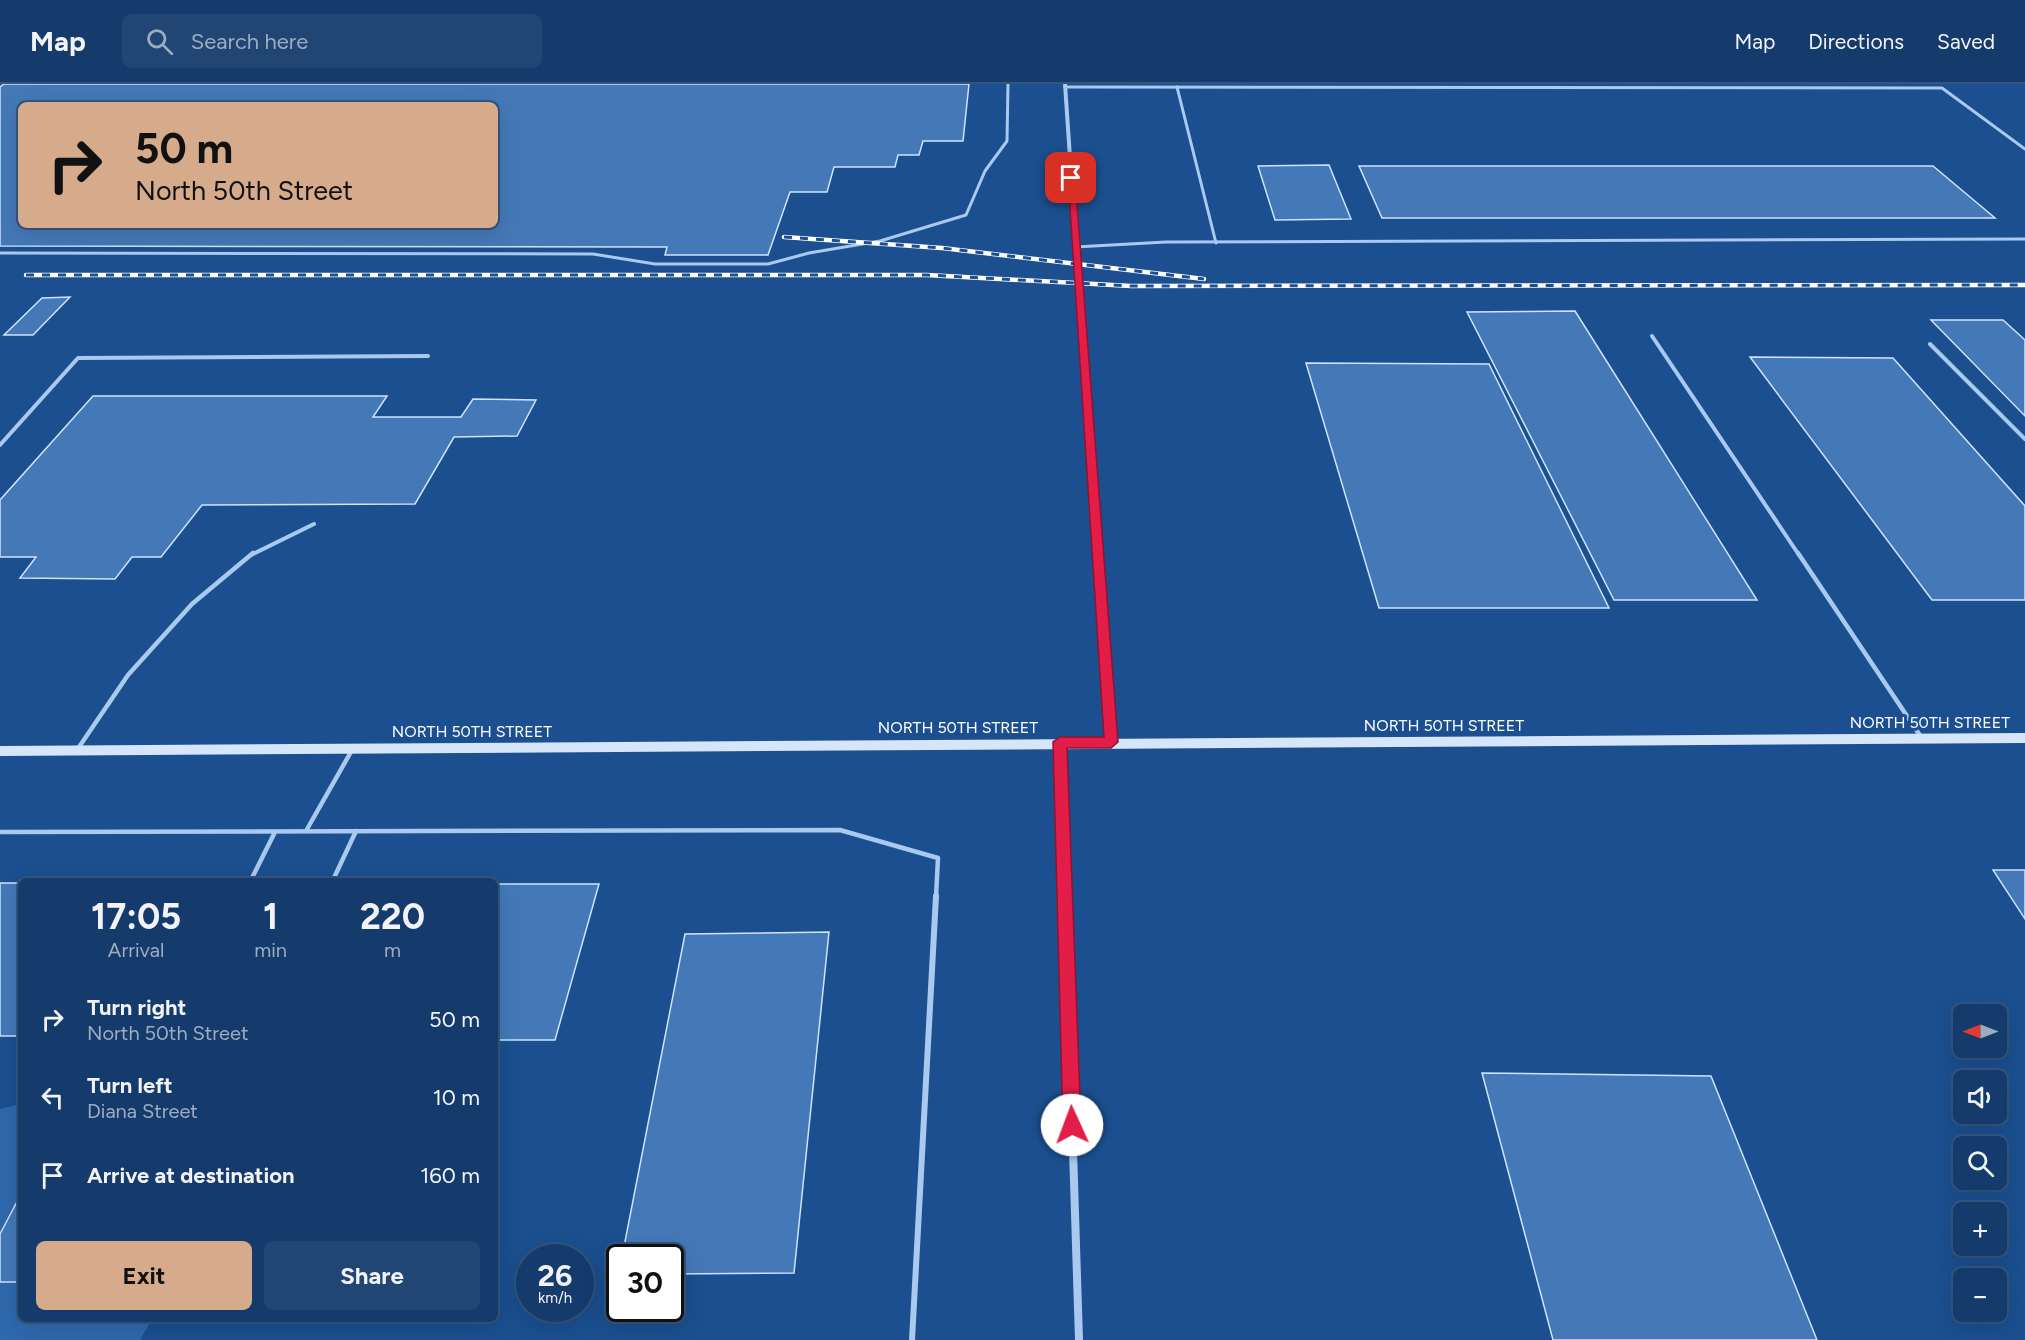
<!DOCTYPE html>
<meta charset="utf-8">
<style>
:root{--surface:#143b6b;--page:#214673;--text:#f1f3f6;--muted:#9dadc1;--line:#33557e;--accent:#d6ab8b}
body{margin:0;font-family:Figtree,sans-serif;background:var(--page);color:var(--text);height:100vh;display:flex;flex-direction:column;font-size:22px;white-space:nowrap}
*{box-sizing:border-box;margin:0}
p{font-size:20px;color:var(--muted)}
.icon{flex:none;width:33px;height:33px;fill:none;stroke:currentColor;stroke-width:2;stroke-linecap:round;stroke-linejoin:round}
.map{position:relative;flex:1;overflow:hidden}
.side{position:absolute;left:18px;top:794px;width:480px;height:444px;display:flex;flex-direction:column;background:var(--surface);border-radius:9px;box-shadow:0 6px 24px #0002,0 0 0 2px var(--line)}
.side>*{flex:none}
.hud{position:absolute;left:18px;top:18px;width:480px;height:126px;border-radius:9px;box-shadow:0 6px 24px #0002,0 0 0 2px var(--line);background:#d6ab8b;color:#111;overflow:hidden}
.needle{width:39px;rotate:270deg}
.fabs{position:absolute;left:1953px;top:920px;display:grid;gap:12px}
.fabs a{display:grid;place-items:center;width:54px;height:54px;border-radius:9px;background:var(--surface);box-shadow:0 6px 24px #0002,0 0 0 2px var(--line);font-size:30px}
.speed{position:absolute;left:516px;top:1160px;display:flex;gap:12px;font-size:30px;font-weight:700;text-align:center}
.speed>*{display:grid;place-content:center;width:78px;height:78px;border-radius:50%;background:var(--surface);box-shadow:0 6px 24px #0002,0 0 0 2px var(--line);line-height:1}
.speed small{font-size:15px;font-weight:400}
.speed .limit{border:3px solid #111;border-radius:9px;background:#fff;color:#111}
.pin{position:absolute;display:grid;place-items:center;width:51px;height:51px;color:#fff;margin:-26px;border-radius:12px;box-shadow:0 3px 9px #0006}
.me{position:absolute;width:66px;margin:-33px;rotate:358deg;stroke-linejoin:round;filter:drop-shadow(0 0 4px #0008)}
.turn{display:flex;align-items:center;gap:21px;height:126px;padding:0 18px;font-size:27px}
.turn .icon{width:78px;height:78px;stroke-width:2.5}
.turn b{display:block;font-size:42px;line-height:51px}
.eta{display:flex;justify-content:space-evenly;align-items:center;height:102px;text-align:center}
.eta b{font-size:36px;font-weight:700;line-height:42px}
.button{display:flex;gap:12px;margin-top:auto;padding:12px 18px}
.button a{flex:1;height:69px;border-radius:9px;background:var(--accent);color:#111;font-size:24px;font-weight:700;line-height:69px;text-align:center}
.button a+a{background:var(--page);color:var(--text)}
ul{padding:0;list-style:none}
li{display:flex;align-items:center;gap:18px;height:78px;padding:0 18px}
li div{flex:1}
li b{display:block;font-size:22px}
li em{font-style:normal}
header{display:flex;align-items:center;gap:36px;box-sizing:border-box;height:84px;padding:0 30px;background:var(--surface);border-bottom:2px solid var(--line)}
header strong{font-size:28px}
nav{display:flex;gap:33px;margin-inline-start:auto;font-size:21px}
.search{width:420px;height:54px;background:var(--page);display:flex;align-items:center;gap:15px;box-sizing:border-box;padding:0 21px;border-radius:9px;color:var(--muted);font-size:22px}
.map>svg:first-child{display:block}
.green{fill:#2e69ad}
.building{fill:#4478b7;stroke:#cfe3fa;stroke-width:1.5;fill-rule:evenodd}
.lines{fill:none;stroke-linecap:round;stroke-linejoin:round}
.lane-far3{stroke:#a9c9ee;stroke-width:3}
.lane-far2{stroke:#a9c9ee;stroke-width:4}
.lane-far1{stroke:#a9c9ee;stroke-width:4.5}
.lane{stroke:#a9c9ee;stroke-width:6}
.street-far3{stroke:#a9c9ee;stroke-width:4}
.street-far2{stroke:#a9c9ee;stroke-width:4.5}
.street-far1{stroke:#a9c9ee;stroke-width:6}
.street{stroke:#a9c9ee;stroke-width:8}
.secondary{fill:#d6e6fa;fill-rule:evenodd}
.rail-casing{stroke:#fff;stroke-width:4.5}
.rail{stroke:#1b4f8f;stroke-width:3;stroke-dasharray:8;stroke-linecap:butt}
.route{fill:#e11d48;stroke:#92132f;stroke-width:1.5}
.labels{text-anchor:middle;stroke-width:6;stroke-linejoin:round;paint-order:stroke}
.street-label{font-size:16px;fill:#fff;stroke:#1b4f8f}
</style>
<header>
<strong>Map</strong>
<div class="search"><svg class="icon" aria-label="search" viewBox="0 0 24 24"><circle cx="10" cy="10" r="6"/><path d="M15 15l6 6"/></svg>Search here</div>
<nav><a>Map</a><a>Directions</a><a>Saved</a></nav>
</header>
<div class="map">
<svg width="2025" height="1256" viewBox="0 0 2025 1256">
<rect width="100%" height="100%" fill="#1b4f8f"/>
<path class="green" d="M21,1020V1234L152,1235L140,1256H0V1025Z"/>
<g class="building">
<path d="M4,0H969L963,57H923L919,71H898L895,83H834L827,108H790L768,171H665L667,163L0,162V3ZM21,21H495V141H21Z"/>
<path d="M1329,81L1351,135L1275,136L1258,82Z"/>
<path d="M1359,82H1933L1995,134H1382Z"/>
<path d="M70,213L33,251H4L42,214Z"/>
<path d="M1575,227L1757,516H1614L1467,228Z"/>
<path d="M1931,236H2003L2025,256V332Z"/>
<path d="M1750,273L1893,274L2025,422V516H1932Z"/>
<path d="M1306,279L1489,280L1609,524H1379Z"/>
<path d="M93,312H387L373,333H461L473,315L536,316L517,352L454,353L415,420L202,421L161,473H132L115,495L20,494L36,473H0V416Z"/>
<path d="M1993,786H2025V835Z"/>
<rect x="0" y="799" width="21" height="153"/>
<path d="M495,800H599L555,956H495Z"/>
<path d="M829,848L794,1189L670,1190V1173H622L685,850Z"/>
<path d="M1482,989L1711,992L1817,1256H1553Z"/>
<path d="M21,1110V1198H0V1150Z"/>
</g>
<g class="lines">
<g class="lane-far3">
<path d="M1065,3L1942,4L2025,65"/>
<path d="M1177,3L1216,159"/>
<path d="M1075,163L1166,158L2025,155"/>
<path d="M0,169L593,170L655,180H768L809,169L880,157L966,131L985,87L1007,57L1008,0"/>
</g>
<g class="lane-far2">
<path d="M1652,252L1799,471"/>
<path d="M1930,260L2025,355"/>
<path d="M0,361L78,274L428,272"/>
<path d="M251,471L314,440"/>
</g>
<g class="lane-far1">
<path d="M1798,469L1921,653"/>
<path d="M77,666L128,591L192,520L253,469"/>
<path d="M306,747L352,666"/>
<path d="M0,748L840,746L938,774L936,813"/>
<path d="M251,796L275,748"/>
<path d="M333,796L356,747"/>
</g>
<path class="lane" d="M912,1256L936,812"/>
<path class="street-far3" d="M1065,0L1079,206"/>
<path class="street-far2" d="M1079,204L1098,471"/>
<g class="street-far1">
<path d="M1098,469L1111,659"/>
<path d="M1060,659L1065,813"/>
</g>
<path class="street" d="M1065,812L1079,1256"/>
<path class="secondary" d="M2025,649V659L0,672V662Z"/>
<defs>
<g id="rail">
<path d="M784,153L942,164L1204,195"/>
<path d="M26,191H927L1131,202L2025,201"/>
</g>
</defs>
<use href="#rail" class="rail-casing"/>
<use href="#rail" class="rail"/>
</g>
<path class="route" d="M1068,92L1075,94L1118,658L1111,664H1067L1081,1041L1078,1047L1072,1049L1066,1047L1063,1041L1053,658L1060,653H1104Z"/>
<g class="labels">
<g class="street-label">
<text x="1930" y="644">NORTH 50TH STREET</text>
<text x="1444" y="647">NORTH 50TH STREET</text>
<text x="958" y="649">NORTH 50TH STREET</text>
<text x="472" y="653">NORTH 50TH STREET</text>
</g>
</g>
</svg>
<div class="fabs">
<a><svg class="needle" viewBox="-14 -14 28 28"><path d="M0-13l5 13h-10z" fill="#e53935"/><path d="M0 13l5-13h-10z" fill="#9dadc1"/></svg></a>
<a><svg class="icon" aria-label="sound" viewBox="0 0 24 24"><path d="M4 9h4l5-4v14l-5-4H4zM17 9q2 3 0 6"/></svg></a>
<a><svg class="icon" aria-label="search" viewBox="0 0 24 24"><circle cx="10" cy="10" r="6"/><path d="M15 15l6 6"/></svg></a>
<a>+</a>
<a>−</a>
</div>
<div class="speed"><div>26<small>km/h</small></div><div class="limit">30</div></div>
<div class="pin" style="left:1071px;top:94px;background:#d93025"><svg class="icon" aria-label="arrive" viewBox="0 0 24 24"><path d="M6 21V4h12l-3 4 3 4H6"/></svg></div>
<svg class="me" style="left:1072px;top:1041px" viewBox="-20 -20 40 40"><circle r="19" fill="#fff"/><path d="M0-13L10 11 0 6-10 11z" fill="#e11d48"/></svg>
<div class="hud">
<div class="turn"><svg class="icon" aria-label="right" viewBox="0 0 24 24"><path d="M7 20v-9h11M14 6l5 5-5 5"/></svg><div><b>50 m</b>North 50th Street</div></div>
</div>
<section class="side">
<div class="eta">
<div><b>17:05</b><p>Arrival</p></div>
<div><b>1</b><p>min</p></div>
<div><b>220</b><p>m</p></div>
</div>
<ul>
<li><svg class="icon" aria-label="right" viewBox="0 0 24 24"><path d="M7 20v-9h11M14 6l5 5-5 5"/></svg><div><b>Turn right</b><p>North 50th Street</p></div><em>50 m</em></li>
<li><svg class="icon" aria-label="left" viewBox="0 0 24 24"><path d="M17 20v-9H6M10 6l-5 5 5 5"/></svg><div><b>Turn left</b><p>Diana Street</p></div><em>10 m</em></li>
<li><svg class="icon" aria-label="arrive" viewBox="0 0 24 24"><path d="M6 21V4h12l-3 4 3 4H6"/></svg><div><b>Arrive at destination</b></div><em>160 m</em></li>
</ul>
<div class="button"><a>Exit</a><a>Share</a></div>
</section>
</div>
